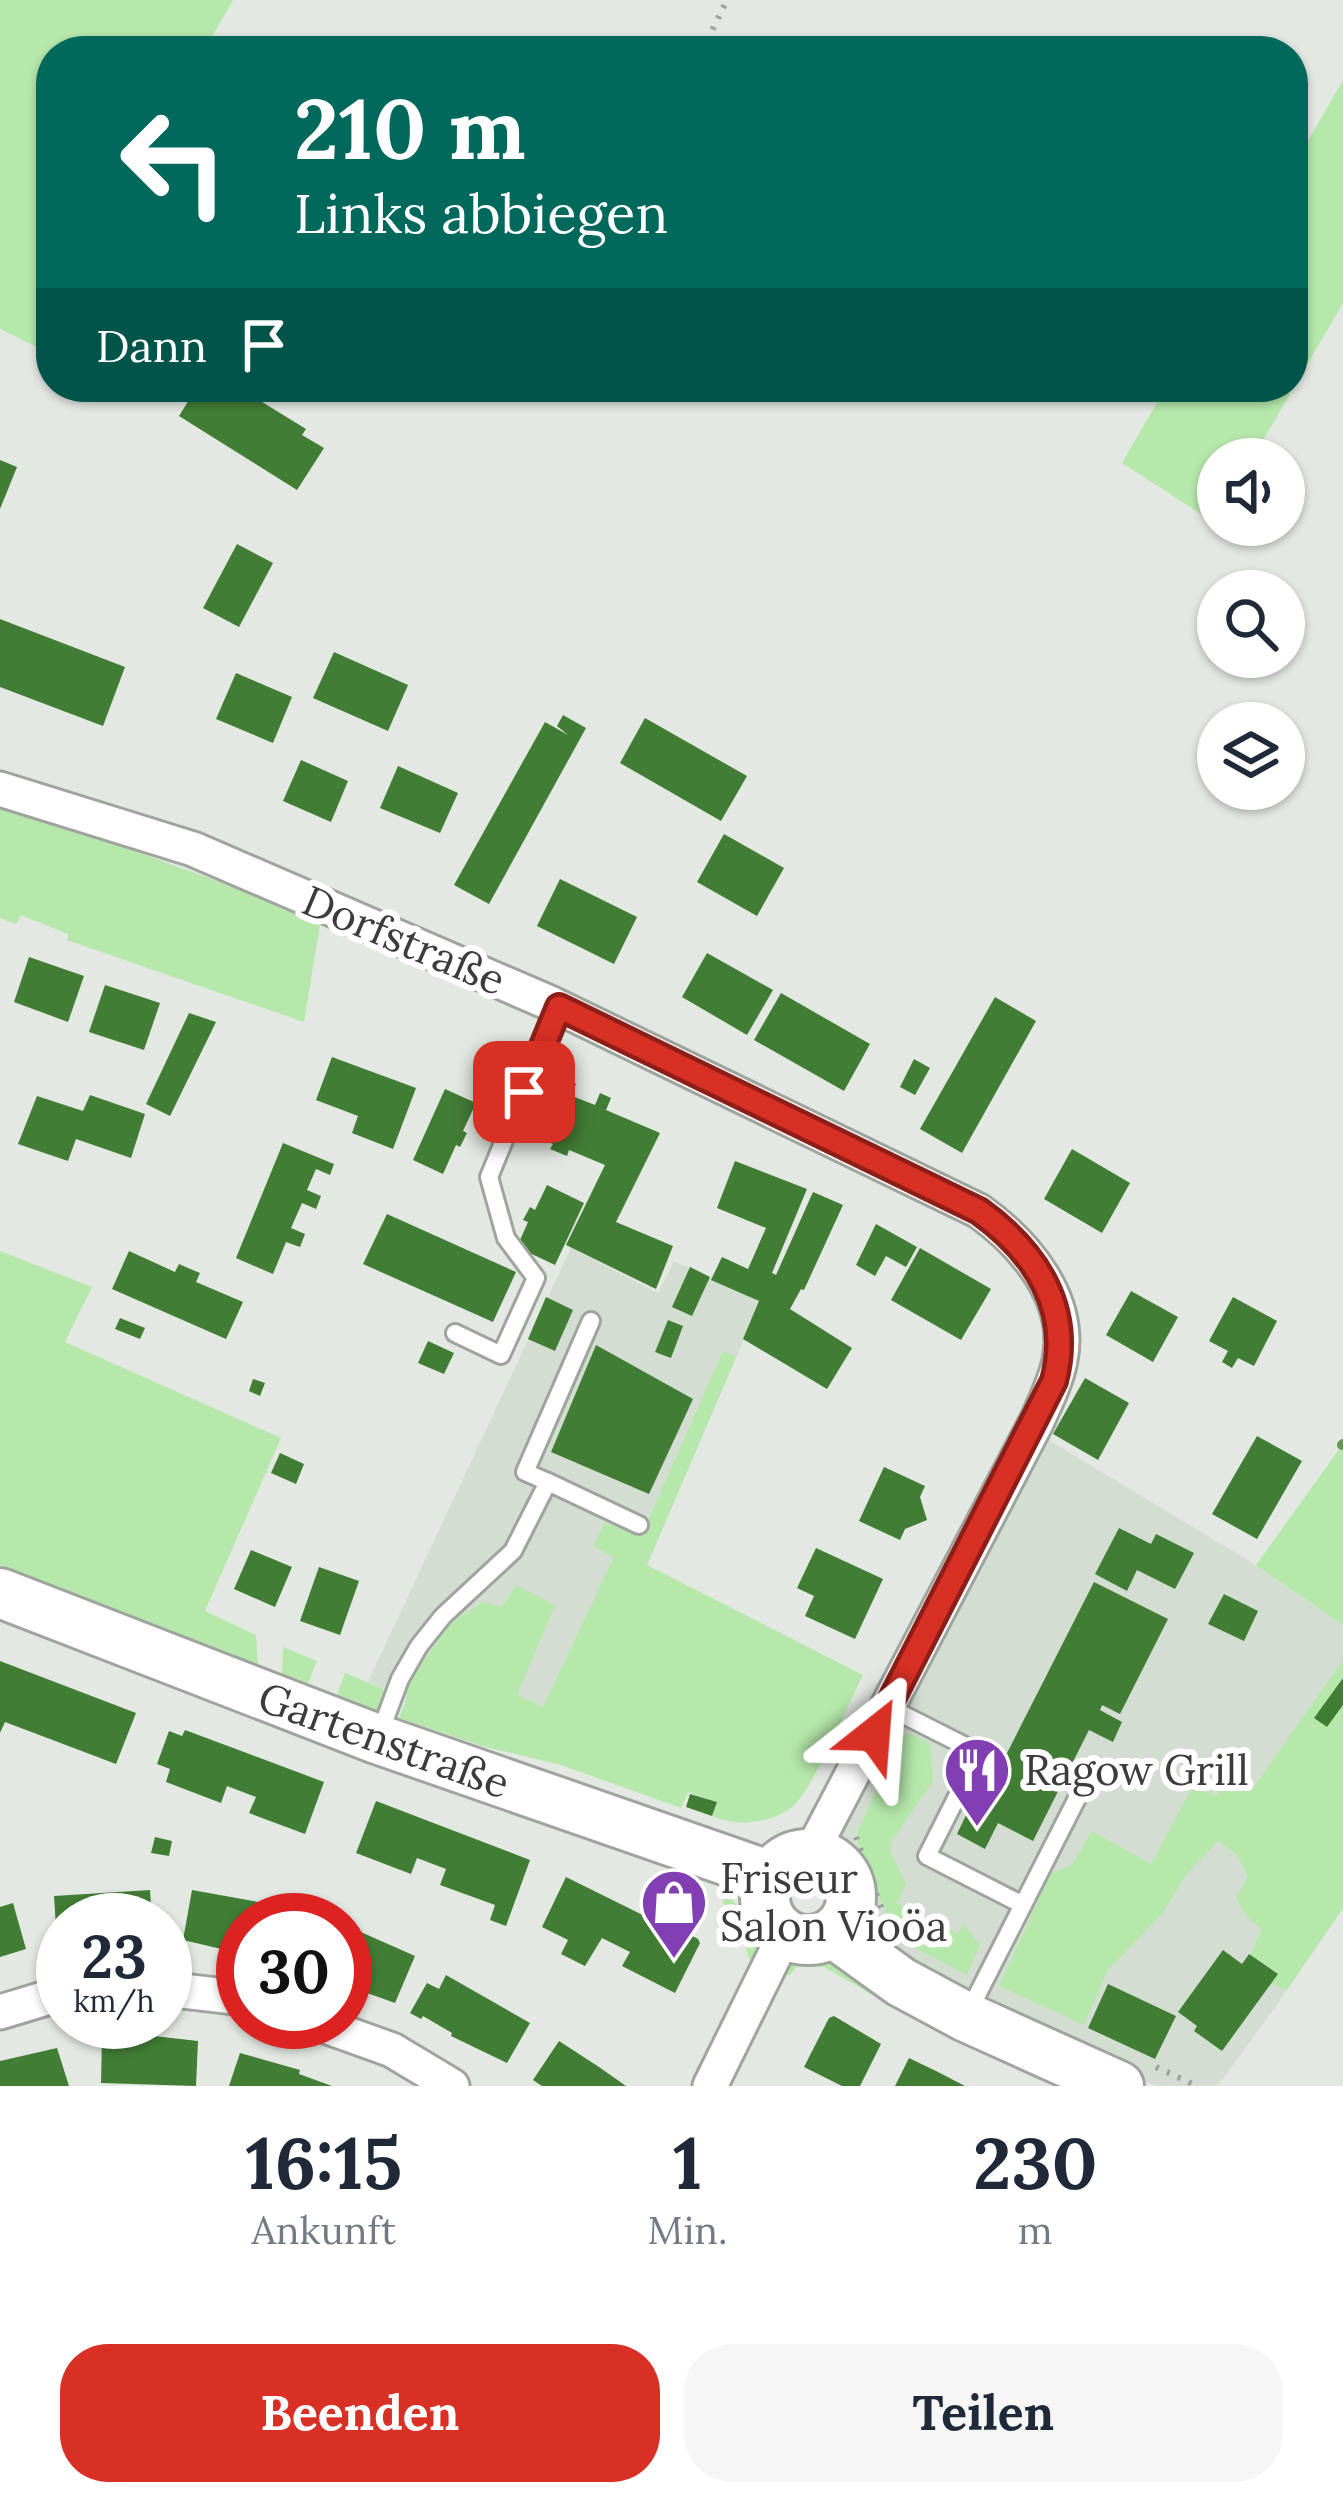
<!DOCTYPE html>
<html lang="de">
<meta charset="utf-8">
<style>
:root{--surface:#fff;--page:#f6f6f7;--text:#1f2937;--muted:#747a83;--accent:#d93025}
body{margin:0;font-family:Lora,serif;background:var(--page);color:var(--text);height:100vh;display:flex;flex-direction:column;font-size:45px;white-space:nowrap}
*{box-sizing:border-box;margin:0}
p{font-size:39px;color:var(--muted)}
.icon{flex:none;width:66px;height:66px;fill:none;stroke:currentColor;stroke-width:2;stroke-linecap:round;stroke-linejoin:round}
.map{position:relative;height:2086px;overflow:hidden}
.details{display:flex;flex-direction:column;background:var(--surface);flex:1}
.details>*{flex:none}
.hud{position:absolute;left:36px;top:36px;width:1272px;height:366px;border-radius:48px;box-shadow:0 3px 9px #0004;background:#00695c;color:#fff;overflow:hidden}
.fabs{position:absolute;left:1197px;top:438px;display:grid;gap:24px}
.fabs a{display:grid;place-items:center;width:108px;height:108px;border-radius:50%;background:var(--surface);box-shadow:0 3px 9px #0004;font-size:60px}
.speed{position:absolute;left:36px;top:1893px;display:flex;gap:24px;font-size:60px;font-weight:700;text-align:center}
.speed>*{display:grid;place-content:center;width:156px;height:156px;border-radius:50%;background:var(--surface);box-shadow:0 3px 9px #0004;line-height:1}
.speed small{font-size:30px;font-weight:400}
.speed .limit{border:18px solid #d22;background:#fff;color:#111}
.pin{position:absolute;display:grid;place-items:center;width:102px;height:102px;color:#fff;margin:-51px;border-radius:24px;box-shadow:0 6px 18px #0006}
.me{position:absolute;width:132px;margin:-66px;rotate:28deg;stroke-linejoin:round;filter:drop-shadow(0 0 9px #0008)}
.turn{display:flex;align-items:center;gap:42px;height:252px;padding:0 60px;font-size:54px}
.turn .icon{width:156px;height:156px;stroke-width:2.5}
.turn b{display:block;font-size:84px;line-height:102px}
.then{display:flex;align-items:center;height:114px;padding:0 60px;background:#0003;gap:24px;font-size:45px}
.eta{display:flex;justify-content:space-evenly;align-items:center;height:204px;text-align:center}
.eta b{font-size:72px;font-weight:700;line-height:84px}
.action{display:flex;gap:24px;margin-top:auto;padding:24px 60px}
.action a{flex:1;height:138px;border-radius:48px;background:var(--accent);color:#fff;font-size:48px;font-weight:700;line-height:138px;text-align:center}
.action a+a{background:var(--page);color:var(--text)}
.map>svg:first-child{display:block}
.built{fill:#d3ddd1}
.green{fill:#b6e8ab}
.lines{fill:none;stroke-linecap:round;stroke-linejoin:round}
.stream{stroke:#609c53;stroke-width:10}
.building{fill:#427d35}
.lane-casing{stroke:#a0a49f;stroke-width:22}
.street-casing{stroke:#a0a49f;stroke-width:39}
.secondary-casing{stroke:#a0a49f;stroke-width:54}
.path{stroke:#9ea19d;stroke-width:6;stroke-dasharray:3 9;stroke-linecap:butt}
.lane{stroke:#fff;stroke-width:16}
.street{stroke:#fff;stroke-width:33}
.secondary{stroke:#fff;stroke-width:48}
.route-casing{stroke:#8d1f18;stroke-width:30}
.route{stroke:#d93025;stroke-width:21}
.labels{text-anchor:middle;stroke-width:12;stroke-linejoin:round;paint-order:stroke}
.street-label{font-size:42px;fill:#3b3d3b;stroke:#fff}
.poi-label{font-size:42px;fill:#3b3d3b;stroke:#fff;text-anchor:start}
</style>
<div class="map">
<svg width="1343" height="2086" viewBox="0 0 1343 2086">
<rect width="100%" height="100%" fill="#e3e8e2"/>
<g class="built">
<path d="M571,1248L658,1293L674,1261L760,1302L561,1765L368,1682Z"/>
<path d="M1042,1436L1256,1565L1343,1625V1908L1276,2006L1219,2084L1214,2086H1156L988,2011L909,1970L870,1923L861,1872L849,1860L839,1838L840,1828Z"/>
</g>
<g class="green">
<path d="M0,0H233L204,51H51V354L0,329Z"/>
<path d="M1343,80V303L1252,459H1218L1215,523L1122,463L1166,387H1293V167Z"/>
<path d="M0,802L321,919L304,1022L67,940L68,934L21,915L16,924L0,918Z"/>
<path d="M0,1251L92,1287L65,1342L281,1438L205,1611L256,1635L258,1666L0,1565Z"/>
<path d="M723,1351L736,1357L647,1565L863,1675C849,1701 812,1792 792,1807C770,1824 736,1827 712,1816L716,1802L688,1792L681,1808L561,1765L482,1746L399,1718L408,1695L402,1691L451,1623L483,1602L502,1607L516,1585L555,1605L517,1695L543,1707L614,1557L593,1546L605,1523L642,1534Z"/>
<path d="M1343,1444V1625L1256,1565Z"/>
<path d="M283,1647L317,1661L308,1683L282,1674Z"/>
<path d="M1343,1660V1908L1287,1990L1271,1984L1277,1973L1250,1955L1262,1929L1247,1917L1236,1898L1248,1877L1238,1856L1218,1841L1185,1876L1162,1914L1108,1970L1084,2025L999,1986L1051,1873L1072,1865L1092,1831L1151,1864L1194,1784L1216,1796L1227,1778L1251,1791Z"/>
<path d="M345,1673L388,1691L378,1711L337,1695Z"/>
<path d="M913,1734L930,1744L933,1781L891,1842V1853L906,1884L897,1903L958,1934L964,1924L980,1945L967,1975L898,1939L859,1852L858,1831L901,1735Z"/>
<path d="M855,1857L886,1934L900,1954L959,1985L951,1993L876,1937L861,1881L849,1860Z"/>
<path d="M725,1893L743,1911L760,1942L755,1964L749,1958L734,1908L723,1904Z"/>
<path d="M839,1958L906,1995L897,2009L824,1967L798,1965L789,1976L783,1971L795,1959Z"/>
</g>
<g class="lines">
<path class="stream" d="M1342,1445L1343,1444"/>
</g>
<g class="building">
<path d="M197,387H238L306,429L302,435L324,448L297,490L179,416Z"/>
<path d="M0,460L17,467L0,509Z"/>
<path d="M237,544L273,563L239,627L203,608Z"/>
<path d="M0,619L125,667L103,726L0,687Z"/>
<path d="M334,652L408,685L388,731L313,698Z"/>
<path d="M236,673L292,697L273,743L216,719Z"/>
<path d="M563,715L586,728L489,904L454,885L545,722L568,735L557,726Z"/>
<path d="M645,718L747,776L721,821L620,763Z"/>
<path d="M301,760L348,781L331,822L283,801Z"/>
<path d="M398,766L458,793L440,833L380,808Z"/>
<path d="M724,834L784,868L757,916L697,882Z"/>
<path d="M560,879L637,917L614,964L537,926Z"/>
<path d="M707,953L773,990L747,1035L682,997Z"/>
<path d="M29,957L84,976L68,1022L14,1002Z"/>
<path d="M105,985L160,1003L144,1050L89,1032Z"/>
<path d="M781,993L870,1044L844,1091L754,1040Z"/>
<path d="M995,997L1036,1021L962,1153L920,1129Z"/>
<path d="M189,1013L216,1022L170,1116L146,1104Z"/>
<path d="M332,1057L416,1088L393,1149L352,1133L358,1116L316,1100Z"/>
<path d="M914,1059L930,1068L915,1095L900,1087Z"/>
<path d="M565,1079L576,1084L572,1096L595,1105L600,1093L611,1098L606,1110L660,1133L616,1222L673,1246L656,1289L566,1245L605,1165L569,1150L567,1156L550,1149L553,1144L515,1128L535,1081L560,1091Z"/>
<path d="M445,1089L476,1103L463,1131L467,1133L460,1147L456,1145L443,1174L413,1160Z"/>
<path d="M90,1095L145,1114L131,1158L76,1139L68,1161L18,1144L37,1096L83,1111Z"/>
<path d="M283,1143L334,1164L330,1175L316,1169L307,1190L321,1196L316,1209L302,1203L291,1228L305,1234L300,1247L286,1242L273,1274L236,1258Z"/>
<path d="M1072,1149L1130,1183L1102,1233L1044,1199Z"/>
<path d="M735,1161L807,1189L772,1273L776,1275L813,1192L843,1205L804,1290L801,1289L790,1309L852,1348L827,1389L743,1339L759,1301L711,1280L722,1257L748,1269L766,1228L717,1208Z"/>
<path d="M547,1185L584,1203L555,1265L517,1247L528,1222L523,1220L530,1207L535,1210Z"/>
<path d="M387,1214L516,1272L493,1322L363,1264Z"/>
<path d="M876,1224L917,1247L906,1267L886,1256L875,1276L856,1265Z"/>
<path d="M920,1248L991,1289L961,1340L891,1300Z"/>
<path d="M129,1251L175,1272L179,1264L188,1268L200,1273L196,1282L243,1302L226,1339L112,1289Z"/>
<path d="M690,1267L710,1277L692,1316L672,1307Z"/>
<path d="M1131,1291L1178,1317L1153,1362L1106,1335Z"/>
<path d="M546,1297L573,1310L555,1351L528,1339Z"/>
<path d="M1233,1297L1277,1321L1254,1366L1238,1358L1232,1368L1222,1362L1228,1351L1209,1341Z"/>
<path d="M120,1318L145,1328L140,1339L115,1329Z"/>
<path d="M668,1320L683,1326L671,1358L655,1352Z"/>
<path d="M428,1341L454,1353L444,1374L418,1363Z"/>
<path d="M596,1345L693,1399L649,1494L551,1452Z"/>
<path d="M1085,1378L1129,1403L1098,1460L1053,1434Z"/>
<path d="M253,1379L265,1383L260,1396L249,1391Z"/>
<path d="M1257,1436L1302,1461L1257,1539L1212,1514Z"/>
<path d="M280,1453L304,1464L296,1484L271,1473Z"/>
<path d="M884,1467L925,1486L920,1497L927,1520L905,1529L900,1540L859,1521Z"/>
<path d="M1119,1528L1151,1544L1156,1534L1194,1553L1175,1589L1137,1570L1127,1591L1095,1574Z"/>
<path d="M816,1548L883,1579L855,1639L805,1616L814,1596L797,1588Z"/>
<path d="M251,1550L292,1567L275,1607L234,1589Z"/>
<path d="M319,1567L359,1581L340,1635L300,1621Z"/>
<path d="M1094,1582L1168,1619L1120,1714L1102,1705L1100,1710L1122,1722L1113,1742L1089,1730L1033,1841L998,1823L985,1849L957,1834L969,1809L977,1812Z"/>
<path d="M1224,1594L1258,1611L1244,1641L1208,1624Z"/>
<path d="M0,1661L136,1713L116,1764L5,1722L0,1733Z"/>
<path d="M1343,1678V1705L1327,1727L1314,1718Z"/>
<path d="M185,1730L324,1782L305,1834L249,1813L256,1797L227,1786L221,1803L166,1782L170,1769L157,1764L169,1731L182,1736Z"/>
<path d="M690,1794L717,1802L712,1816L686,1807Z"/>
<path d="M376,1801L530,1860L506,1926L490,1920L495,1905L440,1885L446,1869L417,1858L411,1874L356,1853Z"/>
<path d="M155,1837L172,1841L169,1856L151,1853Z"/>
<path d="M566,1877L677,1932L679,1929L698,1939L700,1943L675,1993L622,1966L630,1952L602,1938L585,1966L561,1954L568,1940L542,1927Z"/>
<path d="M150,1890L152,1920H63V1943H57L54,1896Z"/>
<path d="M192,1890L286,1907L284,1920H243V1954L183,1940Z"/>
<path d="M13,1903L26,1949L0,1957V1907Z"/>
<path d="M345,1925L415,1956L395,2003L345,1985Z"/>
<path d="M1223,1950L1242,1964L1249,1954L1278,1974L1222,2051L1194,2031L1197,2026L1178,2012Z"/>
<path d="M446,1975L530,2023L507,2063L451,2036L452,2033L423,2016L421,2019L410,2013L427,1983L439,1989Z"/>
<path d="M1108,1984L1176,2016L1155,2059L1088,2028Z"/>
<path d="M834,2016L881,2044L860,2086H842L804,2067L829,2018Z"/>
<path d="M136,2034L198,2041L196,2086L101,2083L102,2036L136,2038Z"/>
<path d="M559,2041L599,2067L626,2086H542L533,2080Z"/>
<path d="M57,2048L69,2086H0V2061Z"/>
<path d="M240,2053L300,2070L299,2074L332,2086H229Z"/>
<path d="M909,2058L936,2071L965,2086H895Z"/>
</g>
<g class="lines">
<defs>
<g id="lane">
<path d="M455,1333L501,1355L536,1278L506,1238L489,1177L559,1007"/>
<path d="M548,1482L525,1472L591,1321"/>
<path d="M888,1707L979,1753L927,1856L1023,1905"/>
<path d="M378,1738L400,1679L419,1646L443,1616L513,1551L548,1482L639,1525"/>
<path d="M969,2011L1093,1767"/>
</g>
<g id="street">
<path d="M0,789L193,849L552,1004L979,1211C1025,1244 1072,1299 1060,1360C1056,1381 1046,1401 1037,1421L811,1853"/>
<path d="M165,1989L243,1998"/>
<path d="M0,2012L63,1993"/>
<path d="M314,2022L392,2050L452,2086"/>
<path d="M710,2086L785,1934"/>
</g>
<g id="secondary">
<path d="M0,1593L377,1739L771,1876"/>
<circle cx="808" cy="1897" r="43"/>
<path d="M833,1933L901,1982L966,2017L1119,2086"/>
</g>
</defs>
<use href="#lane" class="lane-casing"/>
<use href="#street" class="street-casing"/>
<use href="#secondary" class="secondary-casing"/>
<g class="path">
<path d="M702,51L727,0"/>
<path d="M533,395L537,387"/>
<path d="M856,1837L886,1921"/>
<path d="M1156,2067L1197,2086"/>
</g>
<use href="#lane" class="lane"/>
<use href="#street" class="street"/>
<use href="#secondary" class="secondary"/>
</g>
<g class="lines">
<defs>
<path id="route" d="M524,1092L559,1007L979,1211C1036,1252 1073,1309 1054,1381L874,1734"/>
</defs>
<use href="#route" class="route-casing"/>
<use href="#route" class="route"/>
</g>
<defs>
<symbol id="restaurant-pin" viewBox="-11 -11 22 30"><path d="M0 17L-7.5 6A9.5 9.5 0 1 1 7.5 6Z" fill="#823fb3" stroke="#fff"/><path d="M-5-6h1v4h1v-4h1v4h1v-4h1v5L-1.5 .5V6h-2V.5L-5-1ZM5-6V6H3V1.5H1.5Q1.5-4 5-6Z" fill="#fff"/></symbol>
<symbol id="shop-pin" viewBox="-11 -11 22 30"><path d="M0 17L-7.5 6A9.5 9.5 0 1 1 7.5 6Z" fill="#823fb3" stroke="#fff"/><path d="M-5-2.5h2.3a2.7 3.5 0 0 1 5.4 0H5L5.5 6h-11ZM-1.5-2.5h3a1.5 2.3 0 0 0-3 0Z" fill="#fff"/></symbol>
</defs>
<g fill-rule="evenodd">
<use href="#restaurant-pin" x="939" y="1732" width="76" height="104"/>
<use href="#shop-pin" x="636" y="1864" width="76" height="104"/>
</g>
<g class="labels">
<g class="street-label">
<text transform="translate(404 940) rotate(23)" y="15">Dorfstraße</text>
<text transform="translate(384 1740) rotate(20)" y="15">Gartenstraße</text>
</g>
<g class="poi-label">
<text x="1024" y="1785">Ragow Grill</text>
<text x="720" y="1893">Friseur<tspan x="720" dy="48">Salon Vioöa</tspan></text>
</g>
</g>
</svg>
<div class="fabs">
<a><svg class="icon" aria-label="sound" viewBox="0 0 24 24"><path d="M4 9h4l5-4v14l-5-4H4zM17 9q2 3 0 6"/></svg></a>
<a><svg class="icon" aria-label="search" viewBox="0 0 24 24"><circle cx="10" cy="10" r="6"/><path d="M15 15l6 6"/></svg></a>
<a><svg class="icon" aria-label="layers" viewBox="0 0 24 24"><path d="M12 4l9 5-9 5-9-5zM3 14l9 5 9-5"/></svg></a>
</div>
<div class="speed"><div>23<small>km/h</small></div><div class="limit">30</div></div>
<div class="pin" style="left:524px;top:1092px;background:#d93025"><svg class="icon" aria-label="arrive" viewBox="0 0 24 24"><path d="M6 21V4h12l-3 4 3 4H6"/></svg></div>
<svg class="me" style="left:874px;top:1734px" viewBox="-20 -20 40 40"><path d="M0-17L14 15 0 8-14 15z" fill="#d93025" stroke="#fff" stroke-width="4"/></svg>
<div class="hud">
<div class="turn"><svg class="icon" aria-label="left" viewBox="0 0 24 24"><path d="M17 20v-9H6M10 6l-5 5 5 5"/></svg><div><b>210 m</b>Links abbiegen</div></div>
<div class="then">Dann<svg class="icon" aria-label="arrive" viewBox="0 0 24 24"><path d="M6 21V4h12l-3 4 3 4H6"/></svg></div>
</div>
</div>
<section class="details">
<div class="eta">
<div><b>16:15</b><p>Ankunft</p></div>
<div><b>1</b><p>Min.</p></div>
<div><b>230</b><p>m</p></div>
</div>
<div class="action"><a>Beenden</a><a>Teilen</a></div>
</section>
